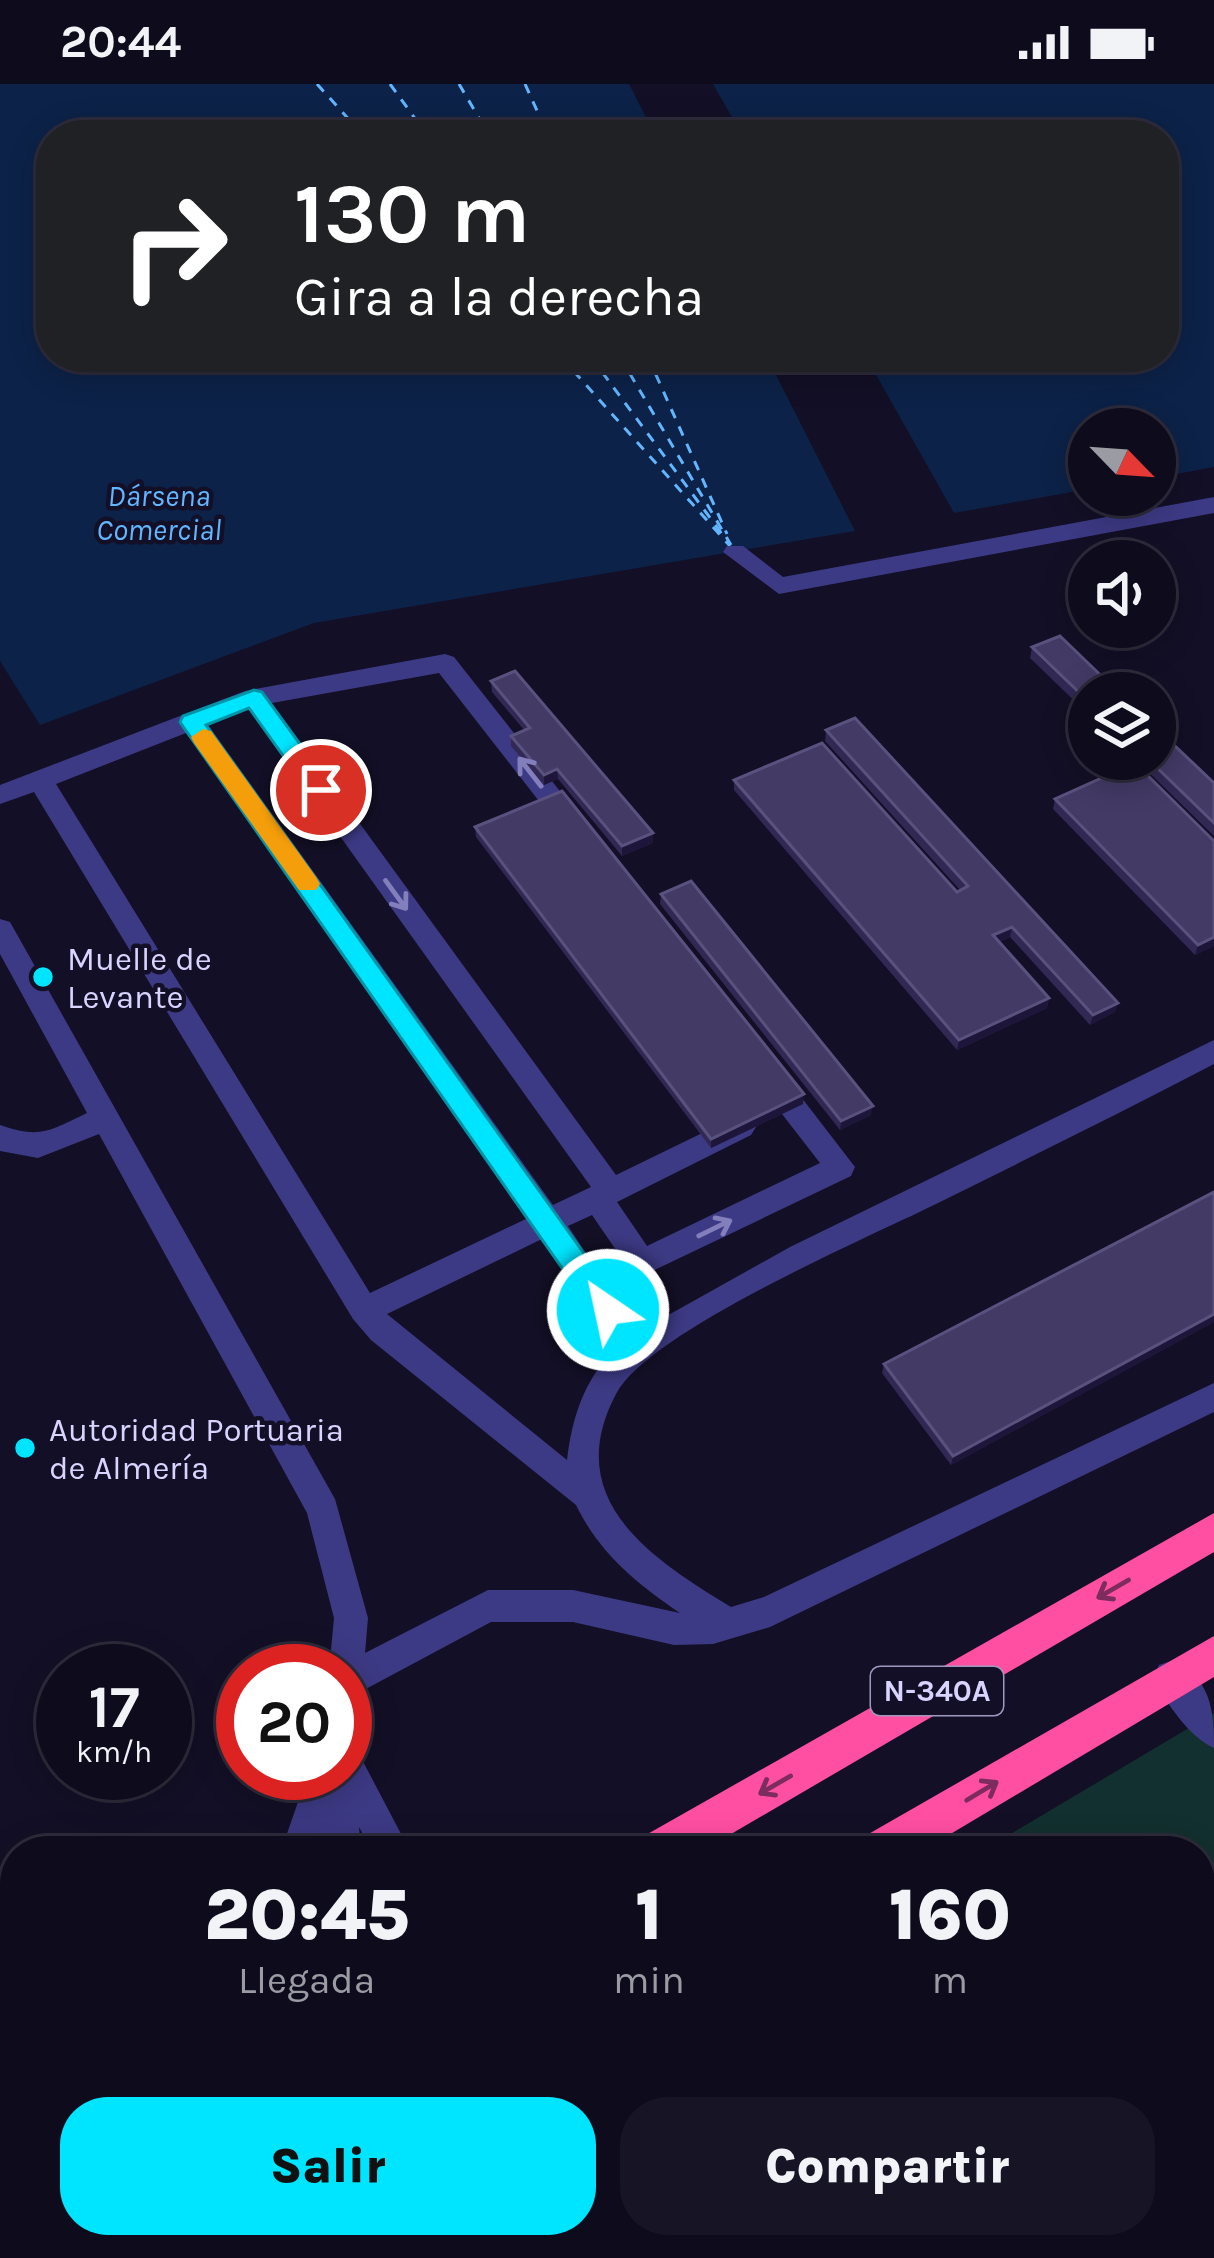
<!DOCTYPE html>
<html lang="es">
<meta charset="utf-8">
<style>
:root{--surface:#0e0b1c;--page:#171425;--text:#f1f3f6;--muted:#9b9ba3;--line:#2e2b3b;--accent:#00e5ff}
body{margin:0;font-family:Karla,sans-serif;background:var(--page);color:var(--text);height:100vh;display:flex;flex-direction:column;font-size:45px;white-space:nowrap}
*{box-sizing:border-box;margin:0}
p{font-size:39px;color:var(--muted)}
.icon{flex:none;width:66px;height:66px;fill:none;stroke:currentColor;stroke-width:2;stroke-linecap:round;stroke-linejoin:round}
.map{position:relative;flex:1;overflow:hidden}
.sheet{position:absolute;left:0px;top:1752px;width:1215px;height:423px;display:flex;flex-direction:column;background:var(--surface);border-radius:48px 48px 0 0;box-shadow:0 6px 30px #0003,0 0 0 3px var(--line)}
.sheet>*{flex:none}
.top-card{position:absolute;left:36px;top:36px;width:1143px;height:252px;border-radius:48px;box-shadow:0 6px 30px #0003,0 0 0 3px var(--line);background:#202124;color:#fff;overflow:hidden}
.needle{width:78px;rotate:115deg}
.tools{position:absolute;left:1068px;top:324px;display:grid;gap:24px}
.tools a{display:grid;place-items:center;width:108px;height:108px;border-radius:50%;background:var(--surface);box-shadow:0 6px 30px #0003,0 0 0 3px var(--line);font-size:60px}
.speed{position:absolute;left:36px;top:1560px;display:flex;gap:24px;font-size:60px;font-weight:700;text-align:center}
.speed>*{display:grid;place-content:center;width:156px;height:156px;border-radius:50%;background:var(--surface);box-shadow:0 6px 30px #0003,0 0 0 3px var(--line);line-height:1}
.speed small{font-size:30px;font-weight:400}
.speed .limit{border:18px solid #d22;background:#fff;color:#111}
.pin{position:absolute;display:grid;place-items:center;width:102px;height:102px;color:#fff;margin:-51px;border:6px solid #fff;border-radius:50%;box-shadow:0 3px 12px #0007}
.me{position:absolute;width:132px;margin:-66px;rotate:326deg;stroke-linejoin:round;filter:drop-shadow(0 0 9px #0008)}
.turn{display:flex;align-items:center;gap:42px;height:252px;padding:0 60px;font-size:54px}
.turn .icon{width:156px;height:156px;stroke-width:2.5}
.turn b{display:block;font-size:84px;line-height:102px}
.eta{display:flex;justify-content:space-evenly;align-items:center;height:204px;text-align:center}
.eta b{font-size:72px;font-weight:800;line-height:84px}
.cta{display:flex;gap:24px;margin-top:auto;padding:24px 60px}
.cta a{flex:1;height:138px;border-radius:48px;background:var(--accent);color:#111;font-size:48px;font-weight:800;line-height:138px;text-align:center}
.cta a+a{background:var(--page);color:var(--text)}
.status{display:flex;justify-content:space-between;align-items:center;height:84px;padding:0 60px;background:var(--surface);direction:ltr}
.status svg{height:33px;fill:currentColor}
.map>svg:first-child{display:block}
.green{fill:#12302f}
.water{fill:#0c2248}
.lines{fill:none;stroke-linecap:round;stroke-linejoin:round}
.ferry{stroke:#62b6ff;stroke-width:3;stroke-dasharray:10 9;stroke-linecap:butt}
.minor{fill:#3d3a85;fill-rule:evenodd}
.major{fill:#c25bff;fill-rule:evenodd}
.highway{fill:#ff4fa3;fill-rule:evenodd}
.wall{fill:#312854}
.shaded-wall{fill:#1d163a}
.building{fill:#433a66;stroke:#5a527e;stroke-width:3}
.oneway{stroke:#837fbc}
.oneway2{stroke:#7d2c5e}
.route{fill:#00e5ff;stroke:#0095a6;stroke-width:3}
.slow{fill:#f59e0b}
.poi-dot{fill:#00e5ff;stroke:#130f26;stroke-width:4.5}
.labels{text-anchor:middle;stroke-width:9;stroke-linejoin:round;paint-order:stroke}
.far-water-label{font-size:30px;font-style:italic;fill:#62b6ff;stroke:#130f26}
.shield{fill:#130f26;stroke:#9e99be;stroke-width:3}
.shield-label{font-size:30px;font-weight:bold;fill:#d9d4ff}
.poi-label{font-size:33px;fill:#d9d4ff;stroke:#130f26;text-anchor:start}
</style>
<div class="status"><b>20:44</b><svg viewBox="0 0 49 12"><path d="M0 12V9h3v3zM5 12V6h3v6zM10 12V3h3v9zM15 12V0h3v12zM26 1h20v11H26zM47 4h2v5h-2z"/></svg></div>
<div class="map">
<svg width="1214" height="2174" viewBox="0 0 1214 2174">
<rect width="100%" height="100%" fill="#130f26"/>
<g class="green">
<path d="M1214,1629V1818L1200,1827V1767H982Z"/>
<path d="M1214,1946V2174H657L648,2160H1200V1955Z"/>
</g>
<g class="water">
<path d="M0,0H629L655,51H51V273H767L855,447L314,539L40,641L0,577Z"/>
<path d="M713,0H1214V383L1155,394V345H1089V405L954,429L866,273H1164V51H742Z"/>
<path d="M1214,1818V1946L1200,1955V1827Z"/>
</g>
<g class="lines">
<g class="ferry">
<path d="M317,0L363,51"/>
<path d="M390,0L427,51"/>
<path d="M459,0L489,51"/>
<path d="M525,0L548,51"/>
<path d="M561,273L730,462"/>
<path d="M591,273L722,450"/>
<path d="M620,273L731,461"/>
<path d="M648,273L727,450"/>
</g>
<g class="minor">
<path d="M1214,413V429L779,510L723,468L727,462H743L783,493Z"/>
<path d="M445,570L454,573L585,739L589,746L585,753H567L439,589L272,619L616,1091L731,1035H751L756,1043L751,1051L617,1118L647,1162L820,1079L758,999L753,991L758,983H778L855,1083L851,1092L642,1192L631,1188L592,1131L568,1142L638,1248L790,1163L1214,956V980C1122,1028 1029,1074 936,1120C867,1154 648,1248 616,1310C560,1416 652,1475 731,1523L764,1513L1214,1299V1328L770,1543L713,1560L674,1561L573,1538H491L362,1607L357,1618L345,1623V1587H329L334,1534L307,1429L99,1050L38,1074L0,1067V1041C41,1055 49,1047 87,1029L0,870V835L10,838L335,1415L368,1534L365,1569L488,1506H573L680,1529C636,1499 600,1470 576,1421L371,1256L353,1235L34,708L0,720V701L245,607ZM249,625L591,1103L553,1121L208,641ZM186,649L528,1134L370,1209L56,700ZM542,1155L615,1266C584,1295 572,1334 567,1376L387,1230Z"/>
<path d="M1171,1577C1211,1592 1214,1627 1214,1664C1190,1654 1164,1617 1154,1593L1159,1581Z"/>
<path d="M345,1663L358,1668L410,1767H372L359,1743L361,1767H325L323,1749L317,1767H281L308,1689H345Z"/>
<path d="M143,2160H195L189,2174H137Z"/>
<path d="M405,2160H447L453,2174H411Z"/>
</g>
<g class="major">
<path d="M56,2160H108L102,2174H50Z"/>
<path d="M504,2160H548L554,2174H510Z"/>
</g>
<g class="highway">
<path d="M1214,1429V1468L702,1767H638L644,1752Z"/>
<path d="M1214,1552V1593L922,1767H859L865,1752Z"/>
<path d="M561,2160H609L613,2174H565Z"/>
</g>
</g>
<g class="wall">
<path d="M1032,563L1089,609V631L1030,574Z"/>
<path d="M491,597L653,759L622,772L558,695L544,701L511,662V652L524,646L492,608Z"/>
<path d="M826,646L1118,919L1115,928L1090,941L1010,853L999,858L1049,914L1047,924L957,966L734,706V696L957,808L960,806L825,657Z"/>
<path d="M1135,675H1155L1214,699V752Z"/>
<path d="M1055,715L1214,757V862L1195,871L1053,725Z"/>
<path d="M475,743L803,1020L711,1064L476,753Z"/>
<path d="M661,810L871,1031L840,1046L660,820Z"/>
<path d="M1214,1108V1238L951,1381L882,1289L884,1280Z"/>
</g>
<g class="shaded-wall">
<path d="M557,685L558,695L544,701V691Z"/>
<path d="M653,749V759L622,772V762Z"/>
<path d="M1012,843L1010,853L991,861L993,851Z"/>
<path d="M1214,853V862L1195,871L1198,861Z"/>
<path d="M1049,914L1047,924L957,966L959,956Z"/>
<path d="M1118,919L1115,928L1090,941L1093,931Z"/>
<path d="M804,1010L803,1020L711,1064V1055Z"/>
<path d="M873,1022L871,1031L840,1046L841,1037Z"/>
<path d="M1214,1230V1238L951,1381L953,1372Z"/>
</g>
<g class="building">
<path d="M1060,552L1119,609H1089V618L1032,563Z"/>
<path d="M515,587L653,749L622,762L557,685L544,691L511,652L530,644L491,597Z"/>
<path d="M855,634L1118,919L1093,931L1012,843L993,851L1049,914L959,956L734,696L822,659L957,808L968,802L826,646Z"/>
<path d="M1155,643L1214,699V739L1148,675H1155Z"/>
<path d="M1135,679L1214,757V853L1198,861L1055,715Z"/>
<path d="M562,707L804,1010L711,1055L475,743Z"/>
<path d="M691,797L873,1022L841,1037L661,810Z"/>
<path d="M1214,1108V1230L953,1372L884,1280Z"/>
</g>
<defs><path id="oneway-shaft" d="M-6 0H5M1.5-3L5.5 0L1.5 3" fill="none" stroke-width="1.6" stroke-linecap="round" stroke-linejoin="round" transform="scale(3)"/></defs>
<g class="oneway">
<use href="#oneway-shaft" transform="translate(530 688) rotate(-128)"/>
<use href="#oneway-shaft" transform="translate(396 811) rotate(54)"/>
<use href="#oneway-shaft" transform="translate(715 1144) rotate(-26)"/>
</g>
<g class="oneway2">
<use href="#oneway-shaft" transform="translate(1113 1505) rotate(150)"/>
<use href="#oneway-shaft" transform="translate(775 1701) rotate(150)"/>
<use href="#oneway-shaft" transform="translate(982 1707) rotate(-31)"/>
</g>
<path class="route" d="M254,606L262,608L329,700V712H312L249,624L206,641L618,1217L622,1226L618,1234H597L180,638L183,632Z"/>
<path class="slow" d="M203,645L211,647L316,793L320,800L316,806H299L194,659L191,653Z"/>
<g class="poi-dot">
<circle cx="43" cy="893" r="12"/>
<circle cx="25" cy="1364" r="12"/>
</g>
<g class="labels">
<g class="far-water-label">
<text x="159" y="422">Dársena<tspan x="159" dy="34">Comercial</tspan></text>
</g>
<rect class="shield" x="871" y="1583" width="132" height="48" rx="9"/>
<g class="shield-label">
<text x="937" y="1617">N-340A</text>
</g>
<g class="poi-label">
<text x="67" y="886">Muelle de<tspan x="67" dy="38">Levante</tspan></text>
<text x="49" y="1357">Autoridad Portuaria<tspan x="49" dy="38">de Almería</tspan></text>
</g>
</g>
</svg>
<div class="tools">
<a><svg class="needle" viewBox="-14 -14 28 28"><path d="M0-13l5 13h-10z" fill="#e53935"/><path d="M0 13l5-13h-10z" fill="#9b9ba3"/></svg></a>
<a><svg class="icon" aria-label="sound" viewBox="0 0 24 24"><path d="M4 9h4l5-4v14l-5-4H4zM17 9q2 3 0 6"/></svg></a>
<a><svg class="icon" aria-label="layers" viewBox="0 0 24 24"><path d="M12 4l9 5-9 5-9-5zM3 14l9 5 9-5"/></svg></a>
</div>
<div class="speed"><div>17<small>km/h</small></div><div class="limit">20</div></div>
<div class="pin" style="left:321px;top:706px;background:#d93025"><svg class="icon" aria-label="arrive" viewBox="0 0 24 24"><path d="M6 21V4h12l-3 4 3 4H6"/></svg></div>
<svg class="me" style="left:608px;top:1226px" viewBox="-20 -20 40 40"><circle r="17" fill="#00e5ff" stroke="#fff" stroke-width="3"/><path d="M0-11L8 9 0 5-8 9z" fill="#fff"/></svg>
<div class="top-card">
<div class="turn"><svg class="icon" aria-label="right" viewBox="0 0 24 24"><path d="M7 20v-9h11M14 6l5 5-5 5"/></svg><div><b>130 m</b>Gira a la derecha</div></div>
</div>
<section class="sheet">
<div class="eta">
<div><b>20:45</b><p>Llegada</p></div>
<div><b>1</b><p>min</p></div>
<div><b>160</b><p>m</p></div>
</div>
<div class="cta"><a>Salir</a><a>Compartir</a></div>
</section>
</div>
